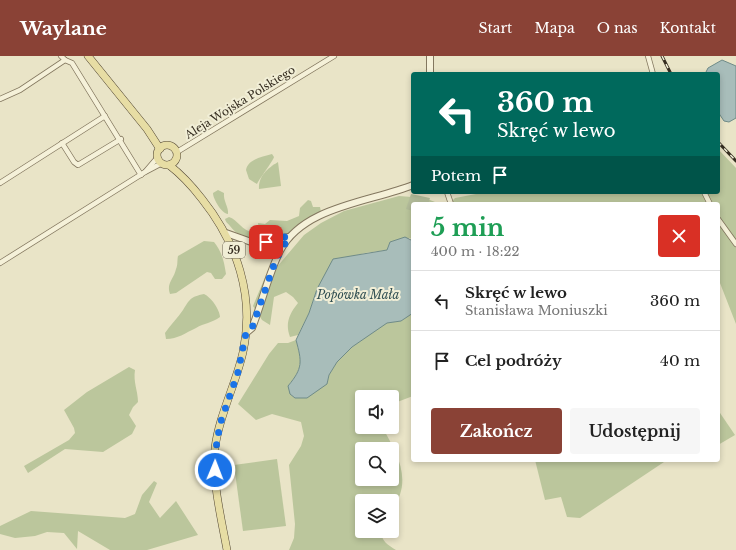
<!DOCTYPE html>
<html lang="pl">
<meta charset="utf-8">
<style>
:root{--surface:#fff;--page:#f6f6f6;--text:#222;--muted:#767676;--line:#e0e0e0;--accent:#8a4236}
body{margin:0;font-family:"Libre Baskerville",serif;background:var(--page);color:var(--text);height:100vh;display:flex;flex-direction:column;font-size:15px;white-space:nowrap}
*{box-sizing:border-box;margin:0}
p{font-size:13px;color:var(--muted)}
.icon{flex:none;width:22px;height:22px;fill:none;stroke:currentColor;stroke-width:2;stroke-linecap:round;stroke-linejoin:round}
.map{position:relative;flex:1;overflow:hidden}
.sheet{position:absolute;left:411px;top:146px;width:309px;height:260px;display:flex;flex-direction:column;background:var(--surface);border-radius:4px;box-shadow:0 2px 6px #0003}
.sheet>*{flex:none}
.hud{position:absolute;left:411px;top:16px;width:309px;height:122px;border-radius:4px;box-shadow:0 2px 6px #0003;background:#00695c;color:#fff;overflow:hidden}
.tools{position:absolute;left:355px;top:334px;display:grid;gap:8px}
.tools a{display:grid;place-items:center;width:44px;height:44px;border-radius:4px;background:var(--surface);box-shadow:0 2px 6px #0003;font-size:20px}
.pin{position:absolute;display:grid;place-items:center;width:34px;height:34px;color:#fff;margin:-17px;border-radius:8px;box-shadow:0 2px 6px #0006}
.me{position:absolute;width:44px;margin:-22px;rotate:1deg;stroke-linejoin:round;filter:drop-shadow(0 0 3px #0008)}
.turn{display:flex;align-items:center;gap:14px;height:84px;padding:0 20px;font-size:18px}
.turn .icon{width:52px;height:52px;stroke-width:2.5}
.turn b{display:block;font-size:28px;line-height:34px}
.then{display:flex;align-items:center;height:38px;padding:0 20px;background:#0003;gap:8px;font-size:15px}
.round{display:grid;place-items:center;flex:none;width:42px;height:42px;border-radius:4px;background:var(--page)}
.headline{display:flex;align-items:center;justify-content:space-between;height:68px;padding:0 20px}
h1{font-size:24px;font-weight:800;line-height:30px;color:#1e9e55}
.primary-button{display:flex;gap:8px;margin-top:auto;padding:8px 20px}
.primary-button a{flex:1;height:46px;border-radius:4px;background:var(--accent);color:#fff;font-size:16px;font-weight:800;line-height:46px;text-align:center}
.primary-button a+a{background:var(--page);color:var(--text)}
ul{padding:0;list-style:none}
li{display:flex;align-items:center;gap:12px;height:60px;padding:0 20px;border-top:1px solid var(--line)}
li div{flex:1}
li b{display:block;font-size:15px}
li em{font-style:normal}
header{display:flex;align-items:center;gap:24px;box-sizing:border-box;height:56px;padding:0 20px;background:var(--accent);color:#fff}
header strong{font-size:19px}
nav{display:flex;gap:22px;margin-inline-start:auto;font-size:14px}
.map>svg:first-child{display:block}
.green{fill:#bbc69c;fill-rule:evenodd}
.cemetery{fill:#b3bc9a}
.water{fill:#a8bdba;stroke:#6f8b88}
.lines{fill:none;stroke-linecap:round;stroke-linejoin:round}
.minor-casing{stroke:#83775f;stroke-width:6}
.tertiary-casing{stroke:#83775f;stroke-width:8}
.primary-casing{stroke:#514532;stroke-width:8}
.minor{stroke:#f5f1d9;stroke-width:4.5}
.tertiary{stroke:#f5f1d9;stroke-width:6}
.primary{stroke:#e7dda4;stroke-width:7}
.rail-casing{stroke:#352d20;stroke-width:3}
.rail{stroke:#f1eed6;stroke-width:1.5;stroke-dasharray:4.5;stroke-linecap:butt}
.route{stroke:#1a73e8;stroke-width:7;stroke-dasharray:0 12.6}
.labels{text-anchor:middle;stroke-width:4;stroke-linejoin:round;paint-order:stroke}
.shield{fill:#f1eed6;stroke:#6d6757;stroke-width:1}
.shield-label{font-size:10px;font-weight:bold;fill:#352d20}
.street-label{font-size:11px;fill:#352d20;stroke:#f1eed6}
.water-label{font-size:12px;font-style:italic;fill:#325053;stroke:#f1eed6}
</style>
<header>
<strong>Waylane</strong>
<nav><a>Start</a><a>Mapa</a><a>O nas</a><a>Kontakt</a></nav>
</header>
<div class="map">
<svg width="736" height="494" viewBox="0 0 736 494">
<rect width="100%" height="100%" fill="#e9e4c7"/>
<g class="green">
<path d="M718,93L736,112V268L718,222V148H449L455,142L476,138L479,136H718Z"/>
<path d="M272,98L274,101C273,105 260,122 257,128L249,123L246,114C248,103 262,101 272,98Z"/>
<path d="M278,106L281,130L259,133C258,120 268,112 278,106Z"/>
<path d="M218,134L224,137C223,145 229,151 228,158C222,158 213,143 213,137Z"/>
<path d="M399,140L425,142L440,148H413V185L410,182L390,186L387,194L365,197L351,201L317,233L309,257L298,279L290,281C285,268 289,258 298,247L293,241L286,236L274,241L270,269L262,264L253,250L266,219L276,212L304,179L321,167L344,155Z"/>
<path d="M308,144L311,145L313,151H320L321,156C313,161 305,166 296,170C293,172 292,177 288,178C269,186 243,188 230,170C228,167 226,167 225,163L229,161C239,164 245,181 259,174L258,167L265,168L270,164L287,165L299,160L300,152Z"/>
<path d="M204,185L214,186C222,196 224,205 226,218L222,223H215L211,217L207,216L176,237L170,238C166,227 174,223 176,213C178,209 177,204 178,200Z"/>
<path d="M204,238C211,241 220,254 220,261C212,267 204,267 196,272C185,277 178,283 166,283L165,277C170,269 178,262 183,254C190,243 190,241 204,238Z"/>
<path d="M413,257V340L392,348V341H362V371H382C398,398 413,425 392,454V445H362V475H381C381,485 388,489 396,494H289L294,482L295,468L289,409L301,390L304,380L301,366L272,358L256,364L238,348L269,298L278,287H288L296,284C302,306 303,312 288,330L327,328L329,319L337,306L352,291L387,266L401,265ZM362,393H392V423H362Z"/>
<path d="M129,311L135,314C133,326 138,335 138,346L133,351L129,359L136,370L132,378L103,396L65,393L28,417L24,410L69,384L75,377L74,372L64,354L87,336Z"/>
<path d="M718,354L735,379L718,389Z"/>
<path d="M277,403L286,470L243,475L234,409Z"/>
<path d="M535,404H667L580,462L567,461L561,441L545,444Z"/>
<path d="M154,425L157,427L149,446L160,462L176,445L198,479L147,494H110L78,475L77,493L64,477L47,476L35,480L15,482L0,478V470L31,455L125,462L135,458L142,439Z"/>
</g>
<path class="cemetery" d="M411,138L430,142L428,148H413V155L406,153Z"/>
<g class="water">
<path d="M722,4L736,10V62L729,66L724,65L718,56V18H705L708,12Z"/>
<path d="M405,181L413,185V257L401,265L387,267L352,291L337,306L329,319L327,328L307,342H295L290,338L288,330C303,312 302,306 296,284L309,257L317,233L333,203L387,194L390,186Z"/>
</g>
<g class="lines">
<defs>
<g id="minor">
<path d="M61,0L65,4L72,7L141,119"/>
<path d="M648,0L653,18"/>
<path d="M0,43L20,34L65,4"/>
<path d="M62,87L74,106L78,109L121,83"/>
<path d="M177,96L334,0"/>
<path d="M146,115L158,101"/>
<path d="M0,127L105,60"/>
<path d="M447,136L451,148"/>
<path d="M704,136L710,148"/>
<path d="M718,163L736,188"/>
<path d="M0,207L145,116L162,107"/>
</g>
<g id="tertiary">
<path d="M430,18V0"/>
<path d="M226,177L254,187L289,181"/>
<path d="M246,277L252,272C262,247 268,219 280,195C303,150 371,146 413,129"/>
</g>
<g id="primary">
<path d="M88,0L147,73L160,93"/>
<circle cx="167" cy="99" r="10"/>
<path d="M169,109C182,119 192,130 202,143C237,187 255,240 243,296C236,328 219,359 215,392C212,426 221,461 227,494"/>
</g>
</defs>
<use href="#minor" class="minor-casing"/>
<use href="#tertiary" class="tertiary-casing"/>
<use href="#primary" class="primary-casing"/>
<use href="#minor" class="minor"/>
<use href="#tertiary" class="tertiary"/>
<use href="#primary" class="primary"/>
<defs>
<g id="rail">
<path d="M662,0L671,18"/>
<path d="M718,86L736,105"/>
</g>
</defs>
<use href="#rail" class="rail-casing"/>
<use href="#rail" class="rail"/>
</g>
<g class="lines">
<path class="route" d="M215,414L216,392L220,368L238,316L246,277L252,272L276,203L289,181H283L266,186"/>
</g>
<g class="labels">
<rect class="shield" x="223" y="186" width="22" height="16" rx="3"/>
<g class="shield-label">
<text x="234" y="198">59</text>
</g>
<g class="street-label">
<text transform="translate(240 46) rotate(-32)" y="4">Aleja Wojska Polskiego</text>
</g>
<g class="water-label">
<text x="358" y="243">Popówka Mała</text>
</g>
</g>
</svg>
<div class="tools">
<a><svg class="icon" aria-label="sound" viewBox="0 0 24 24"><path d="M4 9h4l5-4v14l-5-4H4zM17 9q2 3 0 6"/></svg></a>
<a><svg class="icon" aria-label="search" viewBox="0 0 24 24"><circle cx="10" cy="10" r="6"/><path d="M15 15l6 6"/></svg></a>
<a><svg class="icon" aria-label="layers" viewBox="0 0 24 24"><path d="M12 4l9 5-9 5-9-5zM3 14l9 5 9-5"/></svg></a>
</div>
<div class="pin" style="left:266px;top:186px;background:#d93025"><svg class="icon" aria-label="arrive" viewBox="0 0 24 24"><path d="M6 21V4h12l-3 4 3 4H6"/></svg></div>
<svg class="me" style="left:215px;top:414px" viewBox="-20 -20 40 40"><circle r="17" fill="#1a73e8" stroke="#fff" stroke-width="3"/><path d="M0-11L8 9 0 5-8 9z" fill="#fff"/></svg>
<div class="hud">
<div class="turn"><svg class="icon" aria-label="left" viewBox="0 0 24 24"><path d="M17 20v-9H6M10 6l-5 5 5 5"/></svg><div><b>360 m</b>Skręć w lewo</div></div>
<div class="then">Potem<svg class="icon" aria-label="arrive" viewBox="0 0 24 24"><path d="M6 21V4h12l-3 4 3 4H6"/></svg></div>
</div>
<section class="sheet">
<div class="headline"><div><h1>5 min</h1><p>400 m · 18:22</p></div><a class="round" style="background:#d93025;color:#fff"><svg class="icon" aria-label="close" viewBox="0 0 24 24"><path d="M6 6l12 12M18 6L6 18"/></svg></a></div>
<ul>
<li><svg class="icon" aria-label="left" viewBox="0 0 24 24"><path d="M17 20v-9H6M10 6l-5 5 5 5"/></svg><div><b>Skręć w lewo</b><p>Stanisława Moniuszki</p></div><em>360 m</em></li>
<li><svg class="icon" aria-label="arrive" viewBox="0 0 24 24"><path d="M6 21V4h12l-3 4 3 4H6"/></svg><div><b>Cel podróży</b></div><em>40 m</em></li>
</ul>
<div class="primary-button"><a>Zakończ</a><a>Udostępnij</a></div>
</section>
</div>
